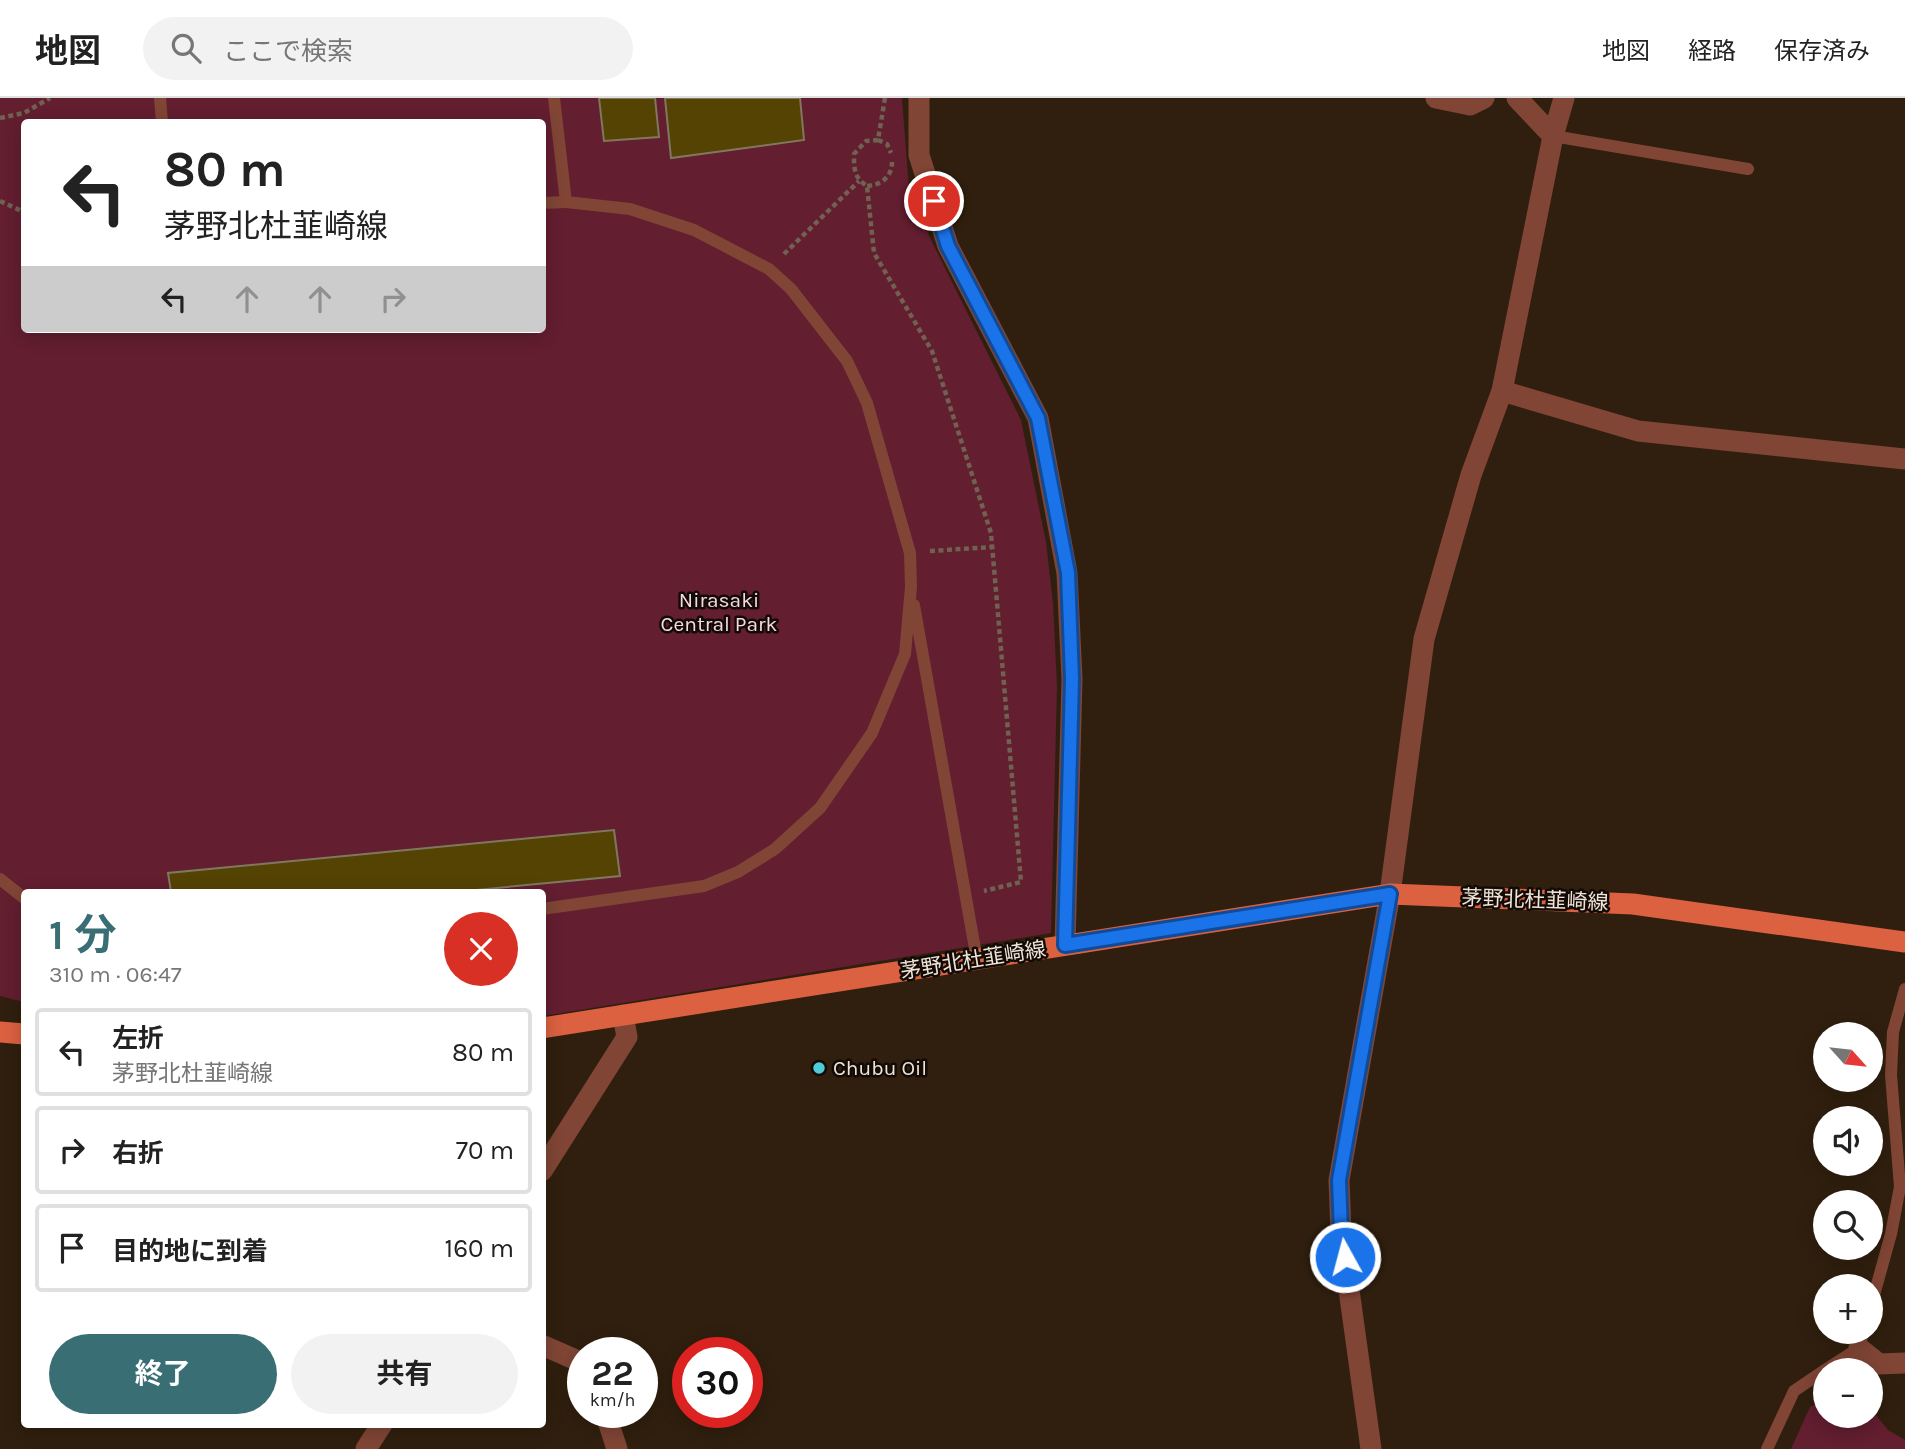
<!DOCTYPE html>
<html lang="ja">
<meta charset="utf-8">
<style>
:root{--surface:#fff;--page:#f2f2f2;--text:#222;--muted:#767676;--line:#e0e0e0;--accent:#386e74}
body{margin:0;font-family:Karla,"Noto Sans JP",sans-serif;background:var(--page);color:var(--text);height:100vh;display:flex;flex-direction:column;font-size:26px;white-space:nowrap}
*{box-sizing:border-box;margin:0}
p{font-size:23px;color:var(--muted)}
.icon{flex:none;width:38px;height:38px;fill:none;stroke:currentColor;stroke-width:2;stroke-linecap:round;stroke-linejoin:round}
.map{position:relative;flex:1;overflow:hidden}
.side{position:absolute;left:21px;top:791px;width:525px;height:539px;display:flex;flex-direction:column;background:var(--surface);border-radius:7px;box-shadow:0 4px 18px #0003}
.side>*{flex:none}
.top-card{position:absolute;left:21px;top:21px;width:525px;height:214px;border-radius:7px;box-shadow:0 4px 18px #0003;background:#fff;color:var(--text);overflow:hidden}
.needle{width:46px;rotate:117deg}
.fabs{position:absolute;left:1813px;top:924px;display:grid;gap:14px}
.fabs a{display:grid;place-items:center;width:70px;height:70px;border-radius:50%;background:var(--surface);box-shadow:0 4px 18px #0003;font-size:35px}
.speed{position:absolute;left:567px;top:1239px;display:flex;gap:14px;font-size:35px;font-weight:700;text-align:center}
.speed>*{display:grid;place-content:center;width:91px;height:91px;border-radius:50%;background:var(--surface);box-shadow:0 4px 18px #0003;line-height:1}
.speed small{font-size:18px;font-weight:400}
.speed .limit{border:10px solid #d22;background:#fff;color:#111}
.pin{position:absolute;display:grid;place-items:center;width:60px;height:60px;color:#fff;margin:-30px;border:4px solid #fff;border-radius:50%;box-shadow:0 2px 7px #0007}
.me{position:absolute;width:77px;margin:-38px;rotate:353deg;stroke-linejoin:round;filter:drop-shadow(0 0 5px #0008)}
.turn{display:flex;align-items:center;gap:24px;height:147px;padding:0 28px;font-size:32px}
.turn .icon{width:91px;height:91px;stroke-width:2.5}
.turn b{display:block;font-size:49px;line-height:60px}
.lanes{display:flex;align-items:center;height:66px;padding:0 28px;background:#0003;justify-content:center;gap:35px;direction:ltr}
.lanes .off{opacity:.35}
.round{display:grid;place-items:center;flex:none;width:74px;height:74px;border-radius:37px;background:var(--page)}
.overview{display:flex;align-items:center;justify-content:space-between;height:119px;padding:0 28px}
h1{font-size:42px;font-weight:700;line-height:52px;color:var(--accent)}
.button{display:flex;gap:14px;margin-top:auto;padding:14px 28px}
.button a{flex:1;height:80px;border-radius:42px;background:var(--accent);color:#fff;font-size:28px;font-weight:700;line-height:80px;text-align:center}
.button a+a{background:var(--page);color:var(--text)}
ul{padding:0;list-style:none}
li{display:flex;align-items:center;gap:21px;height:88px;margin:0 14px 10px;padding:0 14px;border:4px solid var(--line);border-radius:7px}
li div{flex:1}
li b{display:block;font-size:26px}
li em{font-style:normal}
header{display:flex;align-items:center;gap:42px;box-sizing:border-box;height:98px;padding:0 35px;background:var(--surface);border-bottom:2px solid var(--line)}
header strong{font-size:33px}
nav{display:flex;gap:38px;margin-inline-start:auto;font-size:24px}
.search{width:490px;height:63px;background:var(--page);display:flex;align-items:center;gap:18px;box-sizing:border-box;padding:0 24px;border-radius:38px;color:var(--muted);font-size:26px}
.map>svg:first-child{display:block}
.green{fill:#631e30;fill-rule:evenodd}
.building{fill:#544303;stroke:#80785e;stroke-width:2}
.lines{fill:none;stroke-linecap:round;stroke-linejoin:round}
.path{stroke:#706152;stroke-width:4.5;stroke-dasharray:5 3.5;stroke-linecap:butt}
.lane{stroke:#804535;stroke-width:12}
.street{stroke:#804535;stroke-width:21}
.primary{stroke:#db6140;stroke-width:21}
.route-casing{stroke:#114b97;stroke-width:18}
.route{stroke:#1a73e8;stroke-width:12}
.poi-dot{fill:#52cbd9;stroke:#120a05;stroke-width:2.5}
.labels{text-anchor:middle;stroke-width:5;stroke-linejoin:round;paint-order:stroke}
.park-label{font-size:21px;fill:#f7dade;stroke:#120a05}
.street-label{font-size:21px;fill:#f0e4d9;stroke:#120a05}
.poi-label{font-size:21px;fill:#f0e4d9;stroke:#120a05;text-anchor:start}
</style>
<header>
<strong>地図</strong>
<div class="search"><svg class="icon" aria-label="search" viewBox="0 0 24 24"><circle cx="10" cy="10" r="6"/><path d="M15 15l6 6"/></svg>ここで検索</div>
<nav><a>地図</a><a>経路</a><a>保存済み</a></nav>
</header>
<div class="map">
<svg width="1905" height="1351" viewBox="0 0 1905 1351">
<rect width="100%" height="100%" fill="#301f0e"/>
<g class="green">
<path d="M0,0H902L909,91L931,142L1021,322L1046,444L1053,505L1057,588L1051,835L543,918L542,794H24V904L0,898ZM24,24H542V231H24Z"/>
<path d="M1825,1301V1318H1871V1311L1888,1332L1905,1342V1351H1791L1810,1309Z"/>
</g>
<g class="building">
<path d="M599,0H655L659,39L604,43Z"/>
<path d="M665,0H800L804,42L671,60Z"/>
<path d="M614,732L620,778L455,794H171L168,775Z"/>
</g>
<g class="lines">
<g class="path">
<path d="M885,0L878,42L866,43L854,56C854,71 854,80 867,88L874,155L932,253L991,435L1021,784L984,793"/>
<path d="M0,20L24,15L50,0"/>
<path d="M878,42L887,46L891,55"/>
<path d="M867,88C881,87 892,79 892,64"/>
<path d="M0,103L24,114"/>
<path d="M784,156L859,83"/>
<path d="M930,453L992,449"/>
</g>
<g class="lane">
<path d="M160,0L162,24"/>
<path d="M1553,38L1748,71"/>
<path d="M542,105L566,104"/>
<path d="M914,507L977,862"/>
<path d="M0,781L24,800"/>
<path d="M542,811L704,788L738,774L775,751L820,710L872,635L905,556L911,489L910,455L867,305L847,263L791,191L769,171L694,132L630,111L566,104L554,0"/>
<path d="M1871,1208L1891,1136L1900,1089L1891,977L1893,934L1905,891"/>
<path d="M1825,1272L1859,1250L1863,1234"/>
<path d="M1767,1351L1794,1293L1825,1272"/>
</g>
<g class="street">
<path d="M919,0V57L948,148L1038,320L1067,475L1072,581L1065,847"/>
<path d="M1436,0L1470,7L1484,0"/>
<path d="M1517,0L1553,38"/>
<path d="M1502,293L1638,333L1905,361"/>
<path d="M542,1073L627,939L623,917"/>
<path d="M542,1247L583,1265"/>
<path d="M1859,1250L1879,1266L1905,1265"/>
<path d="M605,1314L617,1351"/>
<path d="M366,1351L382,1326"/>
<path d="M1371,1351L1341,1134L1339,1082L1390,796L1424,541L1471,377L1502,293L1553,38L1564,0"/>
</g>
<g class="primary">
<path d="M542,930L1390,796L1633,806L1905,844"/>
<path d="M0,934L24,936"/>
</g>
</g>
<g class="lines">
<defs>
<path id="route" d="M934,103L948,148L1038,320L1068,475L1072,581L1065,847L1390,796L1339,1082L1341,1135L1345,1159"/>
</defs>
<use href="#route" class="route-casing"/>
<use href="#route" class="route"/>
</g>
<circle class="poi-dot" cx="819" cy="970" r="7"/>
<g class="labels">
<g class="park-label">
<text x="719" y="509">Nirasaki<tspan x="719" dy="24">Central Park</tspan></text>
</g>
<g class="street-label">
<text transform="translate(1535 802) rotate(2)" y="7">茅野北杜韮崎線</text>
<text transform="translate(973 862) rotate(-9)" y="7">茅野北杜韮崎線</text>
</g>
<g class="poi-label">
<text x="833" y="977">Chubu Oil</text>
</g>
</g>
</svg>
<div class="fabs">
<a><svg class="needle" viewBox="-14 -14 28 28"><path d="M0-13l5 13h-10z" fill="#e53935"/><path d="M0 13l5-13h-10z" fill="#767676"/></svg></a>
<a><svg class="icon" aria-label="sound" viewBox="0 0 24 24"><path d="M4 9h4l5-4v14l-5-4H4zM17 9q2 3 0 6"/></svg></a>
<a><svg class="icon" aria-label="search" viewBox="0 0 24 24"><circle cx="10" cy="10" r="6"/><path d="M15 15l6 6"/></svg></a>
<a>+</a>
<a>−</a>
</div>
<div class="speed"><div>22<small>km/h</small></div><div class="limit">30</div></div>
<div class="pin" style="left:934px;top:103px;background:#d93025"><svg class="icon" aria-label="arrive" viewBox="0 0 24 24"><path d="M6 21V4h12l-3 4 3 4H6"/></svg></div>
<svg class="me" style="left:1345px;top:1159px" viewBox="-20 -20 40 40"><circle r="17" fill="#1a73e8" stroke="#fff" stroke-width="3"/><path d="M0-11L8 9 0 5-8 9z" fill="#fff"/></svg>
<div class="top-card">
<div class="turn"><svg class="icon" aria-label="left" viewBox="0 0 24 24"><path d="M17 20v-9H6M10 6l-5 5 5 5"/></svg><div><b>80 m</b>茅野北杜韮崎線</div></div>
<div class="lanes"><svg class="icon" aria-label="left" viewBox="0 0 24 24"><path d="M17 20v-9H6M10 6l-5 5 5 5"/></svg><svg class="icon off" aria-label="ahead" viewBox="0 0 24 24"><path d="M12 20V5M6 11l6-6 6 6"/></svg><svg class="icon off" aria-label="ahead" viewBox="0 0 24 24"><path d="M12 20V5M6 11l6-6 6 6"/></svg><svg class="icon off" aria-label="right" viewBox="0 0 24 24"><path d="M7 20v-9h11M14 6l5 5-5 5"/></svg></div>
</div>
<section class="side">
<div class="overview"><div><h1>1 分</h1><p>310 m · 06:47</p></div><a class="round" style="background:#d93025;color:#fff"><svg class="icon" aria-label="close" viewBox="0 0 24 24"><path d="M6 6l12 12M18 6L6 18"/></svg></a></div>
<ul>
<li><svg class="icon" aria-label="left" viewBox="0 0 24 24"><path d="M17 20v-9H6M10 6l-5 5 5 5"/></svg><div><b>左折</b><p>茅野北杜韮崎線</p></div><em>80 m</em></li>
<li><svg class="icon" aria-label="right" viewBox="0 0 24 24"><path d="M7 20v-9h11M14 6l5 5-5 5"/></svg><div><b>右折</b></div><em>70 m</em></li>
<li><svg class="icon" aria-label="arrive" viewBox="0 0 24 24"><path d="M6 21V4h12l-3 4 3 4H6"/></svg><div><b>目的地に到着</b></div><em>160 m</em></li>
</ul>
<div class="button"><a>終了</a><a>共有</a></div>
</section>
</div>
